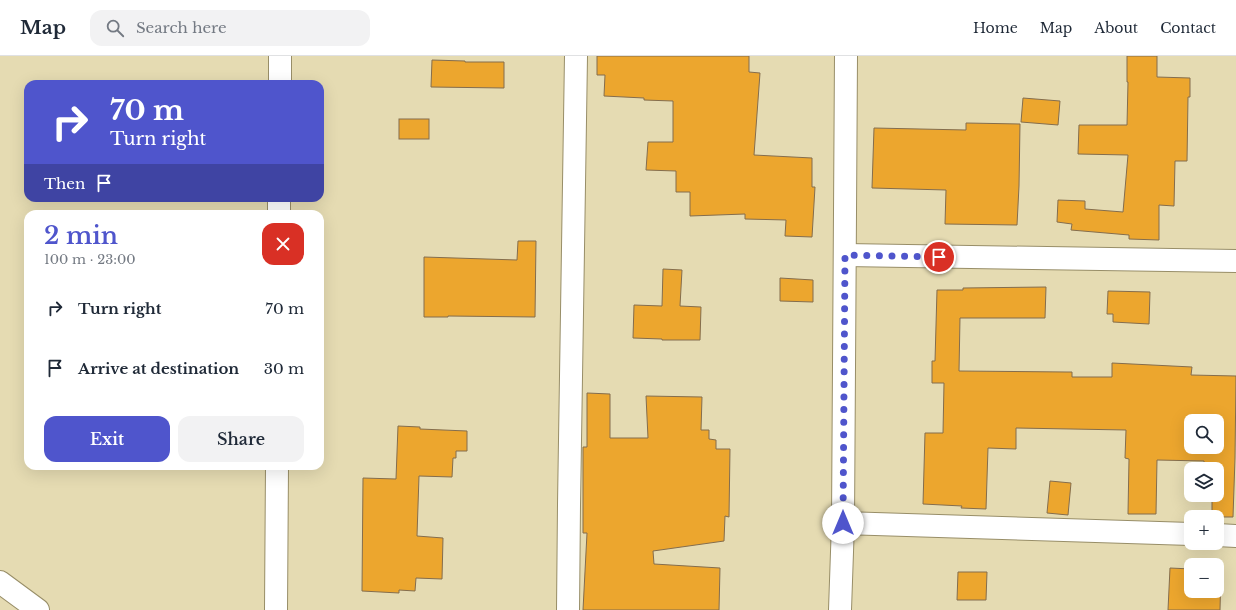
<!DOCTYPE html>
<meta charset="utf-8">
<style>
:root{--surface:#fff;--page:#f2f2f3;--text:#1f2937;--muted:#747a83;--line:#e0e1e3;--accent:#4f55cc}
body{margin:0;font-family:"Libre Baskerville",serif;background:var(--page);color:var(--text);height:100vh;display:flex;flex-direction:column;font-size:15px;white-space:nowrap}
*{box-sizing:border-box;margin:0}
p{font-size:13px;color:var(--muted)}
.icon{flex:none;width:22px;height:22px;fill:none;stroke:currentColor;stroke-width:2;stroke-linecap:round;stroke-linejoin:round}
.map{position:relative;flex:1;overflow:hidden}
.details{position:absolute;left:24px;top:154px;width:300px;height:260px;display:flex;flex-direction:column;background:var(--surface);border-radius:12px;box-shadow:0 4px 16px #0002}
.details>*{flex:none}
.hud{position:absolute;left:24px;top:24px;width:300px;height:122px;border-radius:12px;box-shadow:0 4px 16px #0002;background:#4f55cc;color:#fff;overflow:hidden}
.controls{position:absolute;left:1184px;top:358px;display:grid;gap:8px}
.controls a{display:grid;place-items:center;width:40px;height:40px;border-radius:8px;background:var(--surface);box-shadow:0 4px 16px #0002;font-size:20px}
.pin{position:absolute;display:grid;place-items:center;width:34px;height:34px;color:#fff;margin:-17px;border:2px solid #fff;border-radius:50%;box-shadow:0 1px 4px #0007}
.me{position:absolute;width:44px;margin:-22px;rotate:0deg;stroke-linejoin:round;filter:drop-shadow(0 0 3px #0008)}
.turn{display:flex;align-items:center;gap:14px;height:84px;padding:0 20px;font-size:18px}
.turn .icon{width:52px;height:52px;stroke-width:2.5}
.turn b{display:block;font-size:28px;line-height:34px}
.then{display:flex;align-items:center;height:38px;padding:0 20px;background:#0003;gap:8px;font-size:15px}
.round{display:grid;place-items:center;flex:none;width:42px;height:42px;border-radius:12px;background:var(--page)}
.overview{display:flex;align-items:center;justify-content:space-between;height:68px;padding:0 20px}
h1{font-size:24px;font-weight:600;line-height:30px;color:var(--accent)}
.action{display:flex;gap:8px;margin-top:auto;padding:8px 20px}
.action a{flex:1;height:46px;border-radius:12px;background:var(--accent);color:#fff;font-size:16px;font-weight:600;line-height:46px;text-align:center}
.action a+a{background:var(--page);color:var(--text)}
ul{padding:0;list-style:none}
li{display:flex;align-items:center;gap:12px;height:60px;padding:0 20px}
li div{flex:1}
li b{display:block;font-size:15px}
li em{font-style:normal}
header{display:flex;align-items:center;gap:24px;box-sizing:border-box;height:56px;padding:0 20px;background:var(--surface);border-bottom:1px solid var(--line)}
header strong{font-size:19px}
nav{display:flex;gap:22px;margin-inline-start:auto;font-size:14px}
.search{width:280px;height:36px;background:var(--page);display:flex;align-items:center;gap:10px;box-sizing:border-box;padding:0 14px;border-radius:12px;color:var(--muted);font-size:15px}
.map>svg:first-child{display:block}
.building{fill:#eca62e;stroke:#846d4d;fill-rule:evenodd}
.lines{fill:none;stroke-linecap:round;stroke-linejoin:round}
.minor-casing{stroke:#988e68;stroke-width:24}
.minor{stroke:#fff;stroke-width:22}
.route{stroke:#4f55cc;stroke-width:7;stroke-dasharray:0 12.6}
</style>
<header>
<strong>Map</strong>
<div class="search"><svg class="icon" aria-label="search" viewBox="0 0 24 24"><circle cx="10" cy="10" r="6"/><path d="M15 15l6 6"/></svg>Search here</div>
<nav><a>Home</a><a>Map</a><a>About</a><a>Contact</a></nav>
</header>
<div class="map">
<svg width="1236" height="554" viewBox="0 0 1236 554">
<rect width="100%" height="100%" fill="#e5dbb2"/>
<g class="building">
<path d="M597,0H749V16L760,17L754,99L812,102V131H815L812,181L785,180L786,164L745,163V158L690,160V136H676V115L646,114L648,86H673V45L644,44V42L604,40L605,19H597Z"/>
<path d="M1127,0H1157V21L1190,22V41H1188L1187,105H1175L1174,150L1159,149V184L1129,183V179L1071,174L1072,168L1057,166L1058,144L1085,145V153L1123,156L1128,99L1078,98L1079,69H1127L1128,26H1127Z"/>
<path d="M432,4L465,5V6H504V32L431,31Z"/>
<path d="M1023,42L1060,45L1058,69L1021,66Z"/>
<rect x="399" y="63" width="30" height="20"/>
<path d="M966,67L1020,68L1019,130L1017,169L945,168L946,134L872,132L874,72L966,74Z"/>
<path d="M518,185H536L535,261L448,260V261H424V201L517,204Z"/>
<path d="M663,213L682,214L680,250L701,251L700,284H662V283L633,282L634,249L662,250Z"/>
<path d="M780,222L813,224V246L780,245Z"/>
<path d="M1046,231L1045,262H960L959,315L1067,316H1072V321H1112V307L1192,311L1191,319L1236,320L1235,402L1233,461H1212V439H1217V413H1204V405L1157,404L1156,458H1128L1129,403L1125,402L1126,374L1016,372V393L988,392L986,453L961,452L962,450L923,448L925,377H943L944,327H932V305H935L937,234H963V232ZM1191,365H1217V391H1191Z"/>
<path d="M1108,235L1150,236L1149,268L1113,266V258H1107Z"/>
<path d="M587,337L610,338V382H648L646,340L702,341L701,374H709V383L716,384V393H730L729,461L725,460L724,485L653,495L654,508L720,512L719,554H583L587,477H583V391H587Z"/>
<path d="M398,370L420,371V373L467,375V395H456V402H453L452,421L419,420L417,480L443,482L442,523L416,522L415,535L399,534V537L362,535L363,422L396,423Z"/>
<path d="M1050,425L1071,427L1068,459L1047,457Z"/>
<path d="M1170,512L1191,513V535H1217V514H1221L1220,554H1168Z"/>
<path d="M958,516H987L986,544H957Z"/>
</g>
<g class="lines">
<defs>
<g id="minor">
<path d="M280,28V0"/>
<path d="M279,158V142"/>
<path d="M845,199L1236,205"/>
<path d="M843,467L1191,478"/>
<path d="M1217,479L1236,480"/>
<path d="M0,526L38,554"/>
<path d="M276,554L277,410"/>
<path d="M568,554L569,449L576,0"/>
<path d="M840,554L843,467L846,0"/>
</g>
</defs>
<use href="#minor" class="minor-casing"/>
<use href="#minor" class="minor"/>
</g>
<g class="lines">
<path class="route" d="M843,467L845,199L939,201"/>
</g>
</svg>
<div class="controls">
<a><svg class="icon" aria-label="search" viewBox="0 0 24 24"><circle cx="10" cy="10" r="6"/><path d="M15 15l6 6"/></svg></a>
<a><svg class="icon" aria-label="layers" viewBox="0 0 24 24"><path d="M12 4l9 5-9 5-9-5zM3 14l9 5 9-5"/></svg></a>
<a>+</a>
<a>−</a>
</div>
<div class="pin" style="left:939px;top:201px;background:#d93025"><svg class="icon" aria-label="arrive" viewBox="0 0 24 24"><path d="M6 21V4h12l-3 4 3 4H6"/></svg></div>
<svg class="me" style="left:843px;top:467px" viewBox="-20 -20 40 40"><circle r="19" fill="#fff"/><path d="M0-13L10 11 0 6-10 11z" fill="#4f55cc"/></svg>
<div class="hud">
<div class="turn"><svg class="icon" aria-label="right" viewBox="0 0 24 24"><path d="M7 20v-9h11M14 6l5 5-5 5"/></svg><div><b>70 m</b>Turn right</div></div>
<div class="then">Then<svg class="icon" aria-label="arrive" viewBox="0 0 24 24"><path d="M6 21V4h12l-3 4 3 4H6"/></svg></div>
</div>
<section class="details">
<div class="overview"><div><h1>2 min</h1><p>100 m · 23:00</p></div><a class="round" style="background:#d93025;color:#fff"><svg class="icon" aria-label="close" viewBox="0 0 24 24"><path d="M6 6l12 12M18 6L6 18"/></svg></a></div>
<ul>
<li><svg class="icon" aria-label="right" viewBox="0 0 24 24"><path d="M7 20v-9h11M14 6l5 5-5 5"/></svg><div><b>Turn right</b></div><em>70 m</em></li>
<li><svg class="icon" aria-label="arrive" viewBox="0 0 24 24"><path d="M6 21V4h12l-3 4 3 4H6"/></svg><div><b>Arrive at destination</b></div><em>30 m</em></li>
</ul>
<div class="action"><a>Exit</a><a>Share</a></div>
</section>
</div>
